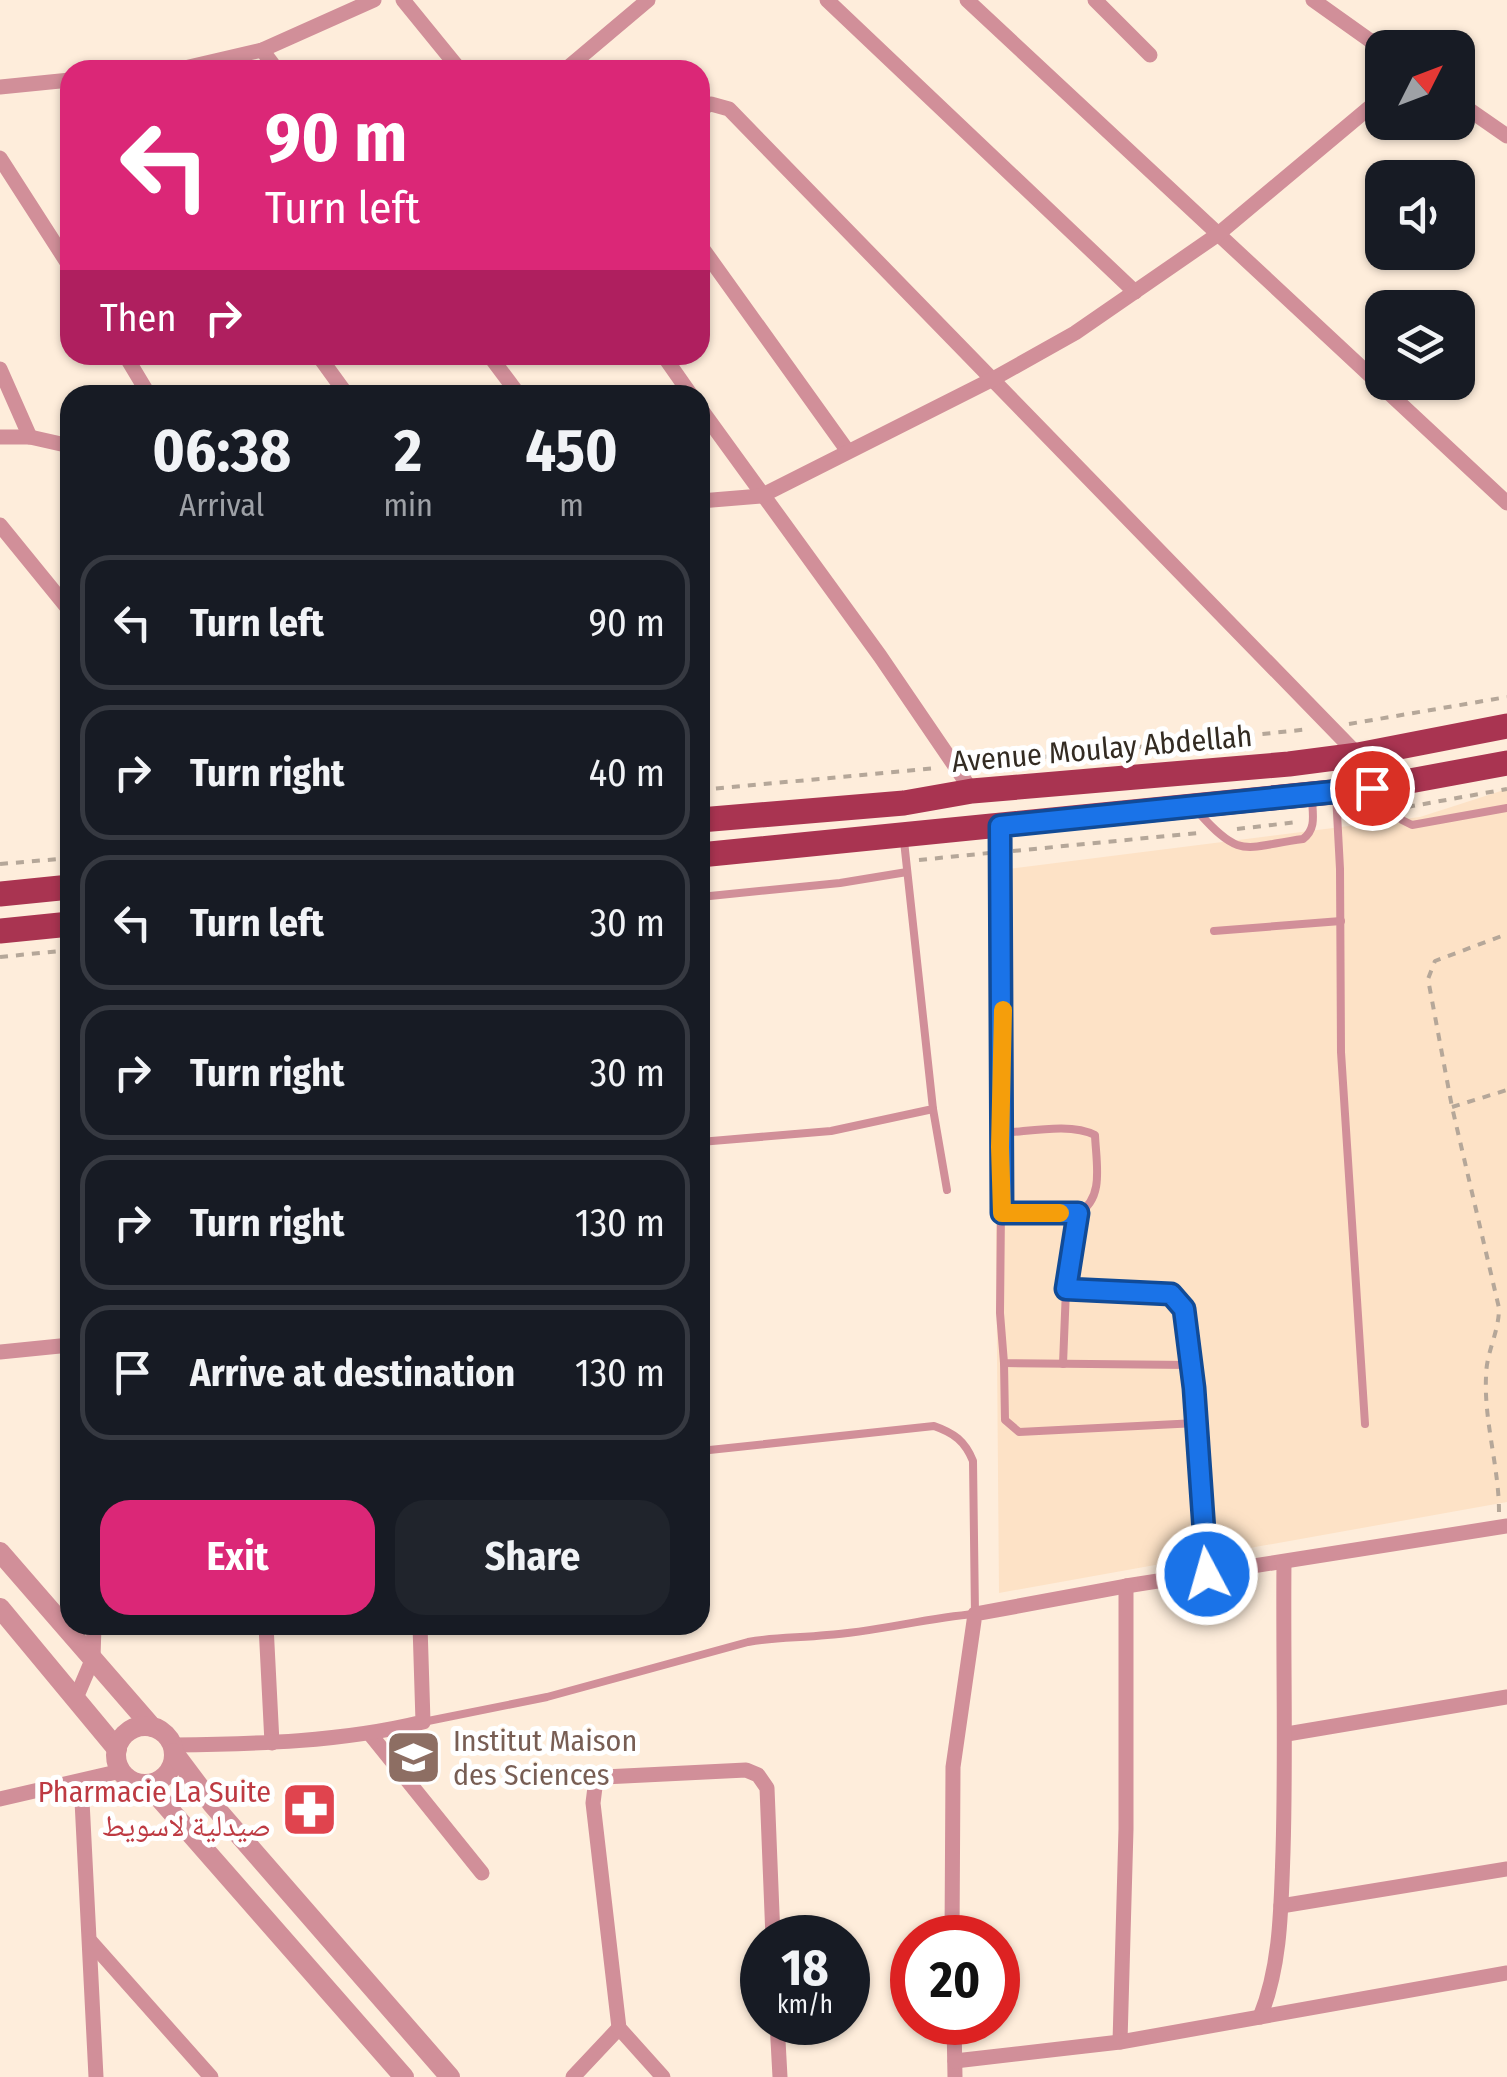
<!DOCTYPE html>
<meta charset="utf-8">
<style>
:root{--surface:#171b24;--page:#20242c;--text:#f1f3f6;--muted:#9ea1a6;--line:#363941;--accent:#db2777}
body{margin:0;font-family:"Fira Sans Condensed","Noto Naskh Arabic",sans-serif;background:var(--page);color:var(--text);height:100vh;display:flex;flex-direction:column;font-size:38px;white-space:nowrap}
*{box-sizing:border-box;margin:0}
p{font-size:32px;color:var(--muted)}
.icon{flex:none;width:55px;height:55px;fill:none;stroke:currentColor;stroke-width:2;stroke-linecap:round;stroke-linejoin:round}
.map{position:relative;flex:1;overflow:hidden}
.side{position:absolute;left:60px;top:385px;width:650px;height:1250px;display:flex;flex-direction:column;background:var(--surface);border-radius:30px;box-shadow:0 2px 8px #0004}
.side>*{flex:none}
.guide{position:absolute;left:60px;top:60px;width:650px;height:305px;border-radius:30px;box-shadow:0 2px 8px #0004;background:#db2777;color:#fff;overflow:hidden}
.needle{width:65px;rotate:48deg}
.tools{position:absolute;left:1365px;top:30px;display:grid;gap:20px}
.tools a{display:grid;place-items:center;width:110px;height:110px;border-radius:20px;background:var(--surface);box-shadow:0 2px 8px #0004;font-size:50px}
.speed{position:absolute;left:740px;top:1915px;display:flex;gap:20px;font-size:50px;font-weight:700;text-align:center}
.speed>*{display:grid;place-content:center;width:130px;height:130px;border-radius:50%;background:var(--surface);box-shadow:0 2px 8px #0004;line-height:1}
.speed small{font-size:25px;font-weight:400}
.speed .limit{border:15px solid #d22;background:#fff;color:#111}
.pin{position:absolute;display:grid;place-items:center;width:85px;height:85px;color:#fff;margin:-42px;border:5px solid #fff;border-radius:50%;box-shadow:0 2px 10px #0007}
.me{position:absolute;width:110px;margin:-55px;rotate:354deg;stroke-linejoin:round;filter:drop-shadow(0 0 8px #0008)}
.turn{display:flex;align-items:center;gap:35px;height:210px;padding:0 40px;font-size:45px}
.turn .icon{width:130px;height:130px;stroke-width:2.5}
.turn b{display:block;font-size:70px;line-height:85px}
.then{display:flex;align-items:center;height:95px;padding:0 40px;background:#0003;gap:20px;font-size:38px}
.eta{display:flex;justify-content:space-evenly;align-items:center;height:170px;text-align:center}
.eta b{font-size:60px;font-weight:700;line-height:70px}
.action{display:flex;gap:20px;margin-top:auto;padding:20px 40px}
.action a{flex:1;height:115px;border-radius:30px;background:var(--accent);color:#fff;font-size:40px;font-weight:700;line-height:115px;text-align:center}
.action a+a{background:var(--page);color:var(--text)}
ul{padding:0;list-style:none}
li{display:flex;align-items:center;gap:30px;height:135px;margin:0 20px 15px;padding:0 20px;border:5px solid var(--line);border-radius:30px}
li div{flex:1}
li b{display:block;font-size:38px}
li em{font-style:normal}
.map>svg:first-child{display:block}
.built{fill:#fde2c6}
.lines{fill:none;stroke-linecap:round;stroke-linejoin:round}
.path{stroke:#b5a799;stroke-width:4;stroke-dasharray:8 8;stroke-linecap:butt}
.service{stroke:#d18f99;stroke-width:8}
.minor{stroke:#d18f99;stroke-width:15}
.tertiary{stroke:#d18f99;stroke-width:20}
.primary{stroke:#a93451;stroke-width:25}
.route-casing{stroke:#114b97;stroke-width:25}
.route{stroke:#1a73e8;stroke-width:18}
.slow{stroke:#f59e0b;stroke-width:18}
.labels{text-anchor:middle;stroke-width:10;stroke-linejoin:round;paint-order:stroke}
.street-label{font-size:30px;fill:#332b22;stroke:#fff}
.education-label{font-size:30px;fill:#785e54;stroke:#fff;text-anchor:start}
.health-label{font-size:30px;fill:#be3a42;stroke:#fff;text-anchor:end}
</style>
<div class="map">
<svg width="1507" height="2077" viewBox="0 0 1507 2077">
<rect width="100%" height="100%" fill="#feeddb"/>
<path class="built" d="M1507,789V1502L999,1593L993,871L1420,817Z"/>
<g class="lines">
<g class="path">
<path d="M1349,724L1507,697"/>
<path d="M976,764L1310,729"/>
<path d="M700,790L937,768"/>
<path d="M1407,807L1507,789"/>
<path d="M1351,818L1371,820L1379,814"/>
<path d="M1237,829L1297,822"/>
<path d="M1013,851L1198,833"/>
<path d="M919,860L989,853"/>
<path d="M0,864L70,858"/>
<path d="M0,957L70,950"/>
<path d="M1452,1107L1507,1090"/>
<path d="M1499,1512C1499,1467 1484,1422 1486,1377C1486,1352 1499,1333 1499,1308L1452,1107L1428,979L1435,961L1507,934"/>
</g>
<g class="service">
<path d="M1336,794L1340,869L1341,1052L1365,1424"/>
<path d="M1378,795L1402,820L1412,825L1507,808"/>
<path d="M1199,813C1241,860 1244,847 1303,839C1316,829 1313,816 1312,800"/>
<path d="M1000,829L1003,998L1000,1313L1004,1363L1190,1365L1207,1574"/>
<path d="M700,897L840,883L907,872"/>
<path d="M1214,931L1341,921"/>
<path d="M933,1109L947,1190"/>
<path d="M1000,1133C1027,1132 1070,1122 1095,1135C1096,1162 1105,1199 1078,1213L1066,1289L1171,1294L1184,1309L1190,1365"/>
<path d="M700,1142L831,1131L933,1109L904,841"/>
<path d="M1002,1213H1078"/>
<path d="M1004,1363L1005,1420L1019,1432L1197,1423"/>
<path d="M1063,1364L1066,1289"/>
<path d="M423,1722L547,1697L748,1642C775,1637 800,1638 827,1635C876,1632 925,1618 975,1614L973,1461C965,1441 954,1433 934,1426L700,1451"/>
</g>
<g class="minor">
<path d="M403,0L460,70"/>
<path d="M827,0L1135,292"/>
<path d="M967,0L1507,503"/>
<path d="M1095,0L1150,55"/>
<path d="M1313,0L1382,49"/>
<path d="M262,50L277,70"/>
<path d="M176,70L262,50L374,0"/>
<path d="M565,70L648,0"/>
<path d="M0,87L70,80"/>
<path d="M1458,102L1507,136"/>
<path d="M700,109L711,104L729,109L1358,755"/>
<path d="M0,158L70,267"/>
<path d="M700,245L847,450"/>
<path d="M125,355L149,395"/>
<path d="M318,355L347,395"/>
<path d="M489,355L519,395"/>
<path d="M663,355L691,395"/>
<path d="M0,369L30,437"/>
<path d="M700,408L880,656L972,791"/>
<path d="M0,437H30L70,446"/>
<path d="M700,501L761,496L993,379L1075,333L1217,235L1382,97"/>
<path d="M0,525L70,611"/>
<path d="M0,1352L70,1345"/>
<path d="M266,1625L272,1743"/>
<path d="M76,1698L93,1658L94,1625"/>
<path d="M370,1734L482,1873"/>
<path d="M1287,1734L1507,1697"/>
<path d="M173,1745C257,1744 341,1742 423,1722L420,1625"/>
<path d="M81,1781L96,2077"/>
<path d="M0,1799L121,1771"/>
<path d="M1281,1906L1507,1869"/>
<path d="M952,1938L953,1767L975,1614L1126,1586L1507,1526"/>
<path d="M91,1942L211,2077"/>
<path d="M1260,2017C1281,1966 1281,1907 1283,1852C1286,1755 1283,1659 1284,1562"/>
<path d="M777,2022L780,2077"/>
<path d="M954,2022L955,2077"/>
<path d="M1120,2042L1126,1829V1586"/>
<path d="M955,2061L1120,2042L1507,1973"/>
<path d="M573,2077L619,2028"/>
<path d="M663,2077L619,2028L593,1803L595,1787L604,1777L746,1770L758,1775L767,1788L773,1938"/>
</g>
<g class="tertiary">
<path d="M0,1552L152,1727"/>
<path d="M0,1608L117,1749"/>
<circle cx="145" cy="1755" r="29"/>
<path d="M174,1753L213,1805L450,2077"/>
<path d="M147,1784L404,2077"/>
</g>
<g class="primary">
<path d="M700,820L904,803L972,791L1289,764L1358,755L1507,726"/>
<path d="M700,855L1372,788L1507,763"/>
<path d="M0,894L70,887"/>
<path d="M0,931L70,924"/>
</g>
</g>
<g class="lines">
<defs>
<path id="route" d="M1207,1574L1194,1388L1184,1309L1171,1294L1066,1289L1078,1213H1002L1000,826L1372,788"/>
</defs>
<use href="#route" class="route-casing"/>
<use href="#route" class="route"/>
<path class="slow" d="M1003,1010L1000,1147L1002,1213H1060"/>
</g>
<defs>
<symbol id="school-square" viewBox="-11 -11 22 22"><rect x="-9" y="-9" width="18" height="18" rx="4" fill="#8d6e63" stroke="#fff"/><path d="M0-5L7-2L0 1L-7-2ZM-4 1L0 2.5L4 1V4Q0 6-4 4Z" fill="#fff"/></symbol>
<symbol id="pharmacy-square" viewBox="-11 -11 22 22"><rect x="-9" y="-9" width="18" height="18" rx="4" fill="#e0444e" stroke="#fff"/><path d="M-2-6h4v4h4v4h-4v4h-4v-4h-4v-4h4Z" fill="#fff"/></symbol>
</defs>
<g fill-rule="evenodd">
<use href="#school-square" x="382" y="1726" width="63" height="63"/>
<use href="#pharmacy-square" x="278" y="1778" width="63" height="63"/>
</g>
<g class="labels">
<g class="street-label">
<text transform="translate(1102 749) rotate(-5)" y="10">Avenue Moulay Abdellah</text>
</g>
<g class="education-label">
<text x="453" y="1751">Institut Maison<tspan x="453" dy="34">des Sciences</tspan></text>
</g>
<g class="health-label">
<text x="271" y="1802">Pharmacie La Suite<tspan x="271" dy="34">صيدلية لاسويط</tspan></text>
</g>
</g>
</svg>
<div class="tools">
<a><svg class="needle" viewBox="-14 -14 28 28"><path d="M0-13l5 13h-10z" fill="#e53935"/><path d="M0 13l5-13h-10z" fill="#9ea1a6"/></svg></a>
<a><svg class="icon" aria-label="sound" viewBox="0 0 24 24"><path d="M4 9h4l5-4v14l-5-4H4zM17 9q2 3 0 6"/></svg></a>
<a><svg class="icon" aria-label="layers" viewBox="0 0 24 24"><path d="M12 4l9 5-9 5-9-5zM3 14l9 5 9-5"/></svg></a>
</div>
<div class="speed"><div>18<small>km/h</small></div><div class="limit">20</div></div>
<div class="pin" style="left:1372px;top:788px;background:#d93025"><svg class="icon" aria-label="arrive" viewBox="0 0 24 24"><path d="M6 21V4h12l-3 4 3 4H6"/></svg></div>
<svg class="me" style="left:1207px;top:1574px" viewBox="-20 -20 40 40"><circle r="17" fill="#1a73e8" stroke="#fff" stroke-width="3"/><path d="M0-11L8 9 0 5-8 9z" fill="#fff"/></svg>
<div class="guide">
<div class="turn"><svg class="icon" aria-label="left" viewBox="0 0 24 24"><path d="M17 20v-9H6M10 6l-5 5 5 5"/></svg><div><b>90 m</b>Turn left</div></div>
<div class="then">Then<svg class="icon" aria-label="right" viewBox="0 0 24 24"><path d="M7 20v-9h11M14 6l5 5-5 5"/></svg></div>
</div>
<section class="side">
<div class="eta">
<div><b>06:38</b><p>Arrival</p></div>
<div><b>2</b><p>min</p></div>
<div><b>450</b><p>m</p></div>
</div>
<ul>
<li><svg class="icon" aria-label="left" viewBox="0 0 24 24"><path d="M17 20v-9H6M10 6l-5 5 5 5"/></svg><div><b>Turn left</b></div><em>90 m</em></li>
<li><svg class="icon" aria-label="right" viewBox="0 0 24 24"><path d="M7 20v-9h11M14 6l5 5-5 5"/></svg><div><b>Turn right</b></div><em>40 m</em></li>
<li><svg class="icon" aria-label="left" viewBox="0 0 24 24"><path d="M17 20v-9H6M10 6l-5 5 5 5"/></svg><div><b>Turn left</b></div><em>30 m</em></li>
<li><svg class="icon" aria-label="right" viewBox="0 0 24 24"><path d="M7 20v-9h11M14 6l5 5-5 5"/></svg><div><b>Turn right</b></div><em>30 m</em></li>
<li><svg class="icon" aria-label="right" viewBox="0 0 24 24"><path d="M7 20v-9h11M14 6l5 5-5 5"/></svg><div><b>Turn right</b></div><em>130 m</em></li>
<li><svg class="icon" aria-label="arrive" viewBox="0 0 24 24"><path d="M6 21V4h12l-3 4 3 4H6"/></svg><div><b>Arrive at destination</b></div><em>130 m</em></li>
</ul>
<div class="action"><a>Exit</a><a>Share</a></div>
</section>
</div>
